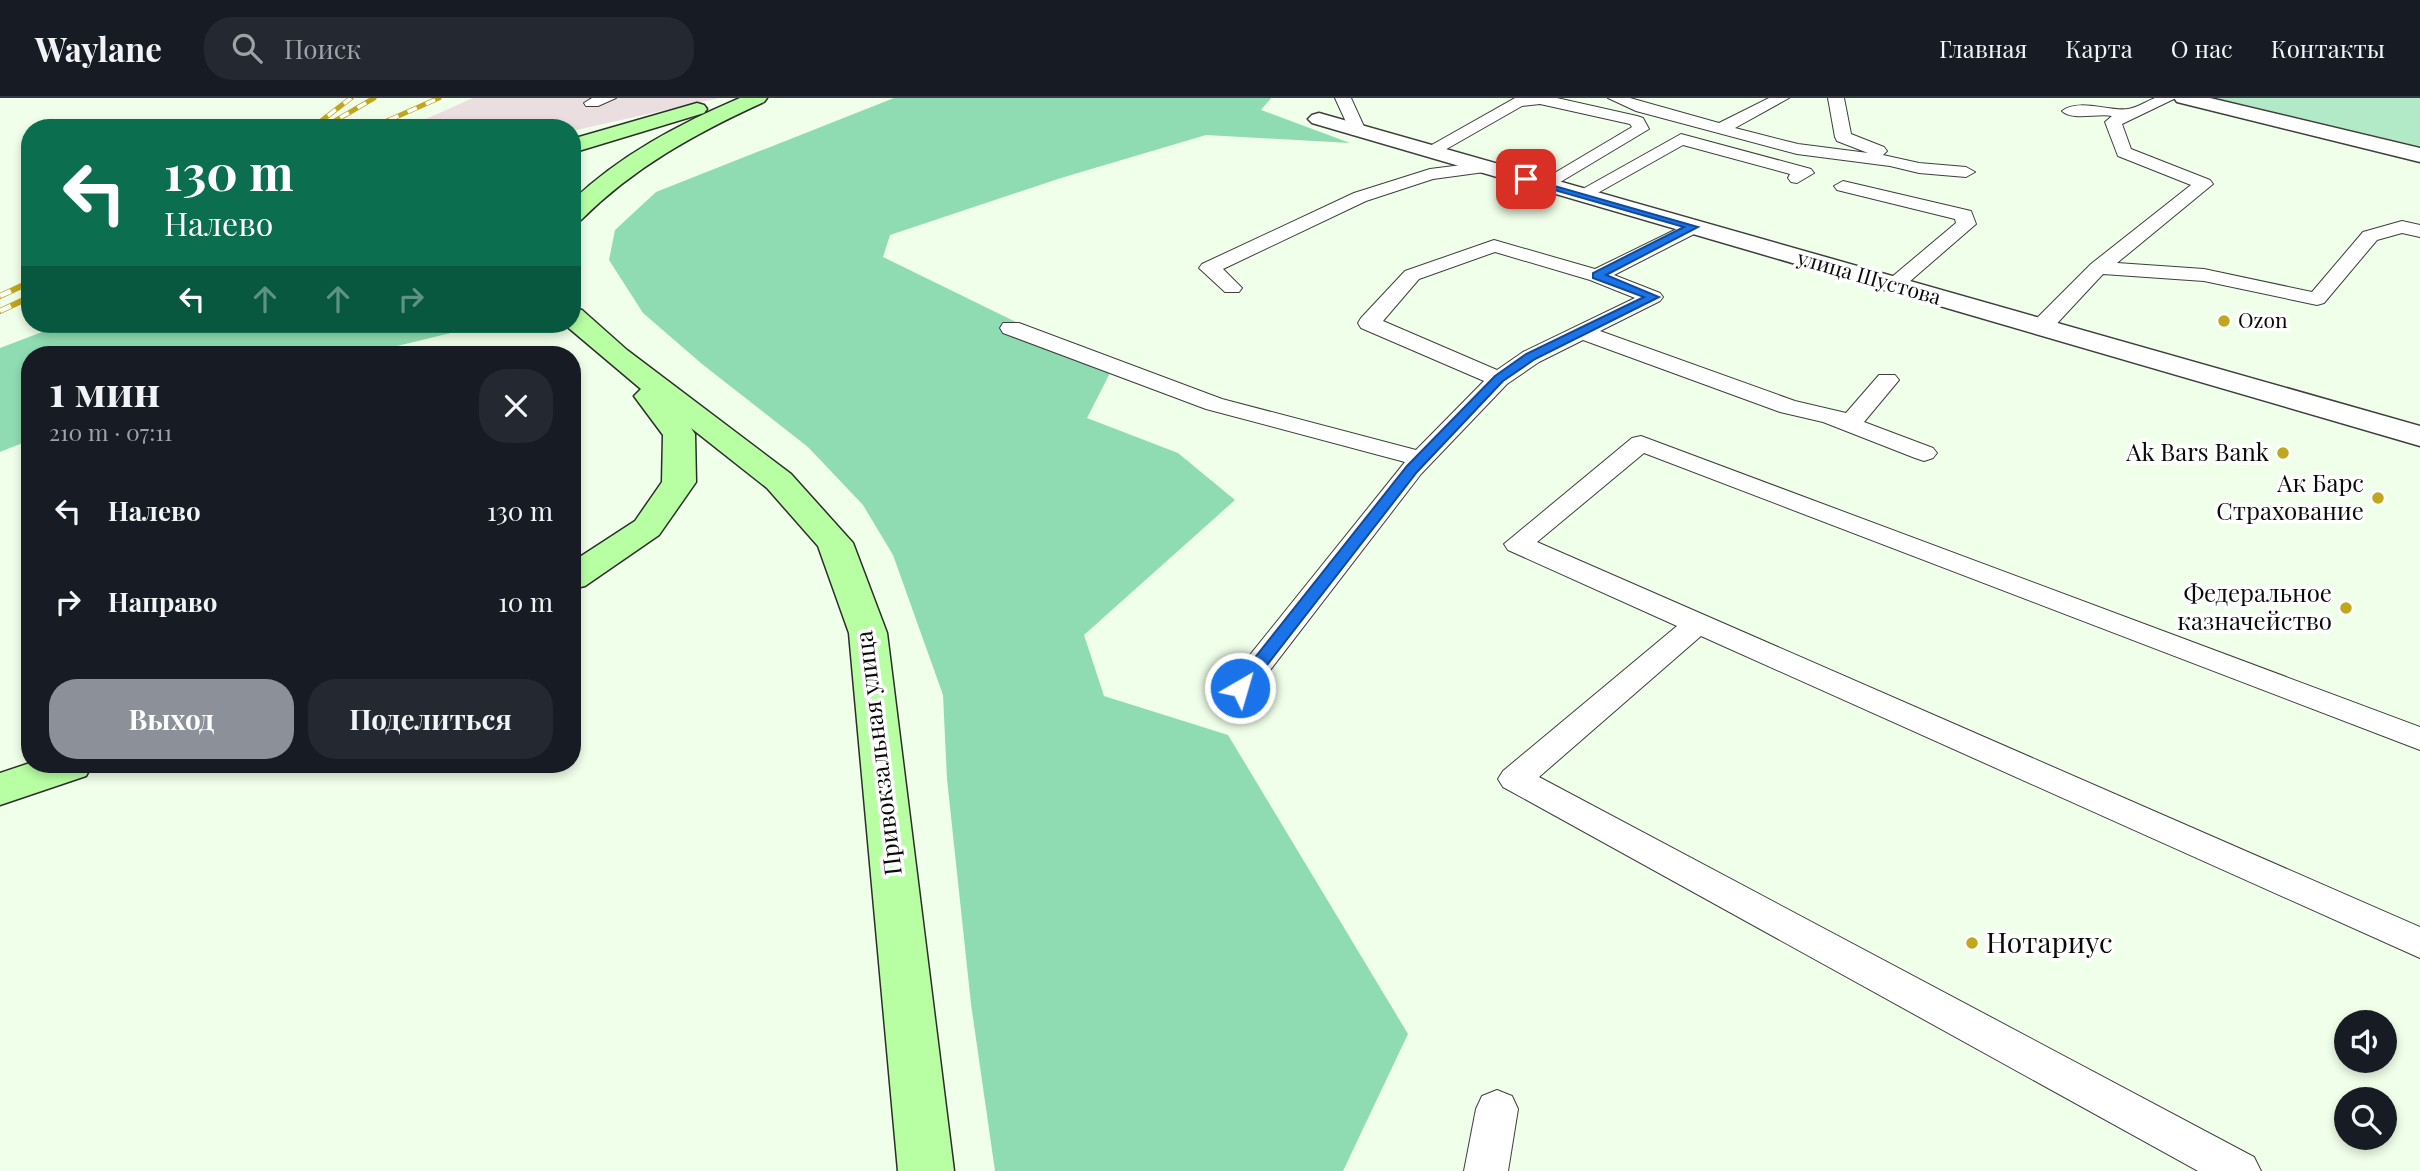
<!DOCTYPE html>
<html lang="ru">
<meta charset="utf-8">
<style>
:root{--surface:#171b24;--page:#242831;--text:#f1f3f6;--muted:#9ea1a6;--line:#363941;--accent:#8c9099}
body{margin:0;font-family:"Playfair Display",serif;background:var(--page);color:var(--text);height:100vh;display:flex;flex-direction:column;font-size:26px;white-space:nowrap}
*{box-sizing:border-box;margin:0}
p{font-size:23px;color:var(--muted)}
.icon{flex:none;width:38px;height:38px;fill:none;stroke:currentColor;stroke-width:2;stroke-linecap:round;stroke-linejoin:round}
.map{position:relative;flex:1;overflow:hidden}
.sheet{position:absolute;left:21px;top:248px;width:560px;height:427px;display:flex;flex-direction:column;background:var(--surface);border-radius:28px;box-shadow:0 4px 10px #0003}
.sheet>*{flex:none}
.guide{position:absolute;left:21px;top:21px;width:560px;height:214px;border-radius:28px;box-shadow:0 4px 10px #0003;background:#0b6e4f;color:#fff;overflow:hidden}
.tools{position:absolute;left:2334px;top:912px;display:grid;gap:14px}
.tools a{display:grid;place-items:center;width:63px;height:63px;border-radius:50%;background:var(--surface);box-shadow:0 4px 10px #0003;font-size:35px}
.pin{position:absolute;display:grid;place-items:center;width:60px;height:60px;color:#fff;margin:-30px;border-radius:14px;box-shadow:0 4px 10px #0006}
.me{position:absolute;width:77px;margin:-38px;rotate:38deg;stroke-linejoin:round;filter:drop-shadow(0 0 5px #0008)}
.turn{display:flex;align-items:center;gap:24px;height:147px;padding:0 28px;font-size:32px}
.turn .icon{width:91px;height:91px;stroke-width:2.5}
.turn b{display:block;font-size:49px;line-height:60px}
.lanes{display:flex;align-items:center;height:66px;padding:0 28px;background:#0003;justify-content:center;gap:35px;direction:ltr}
.lanes .off{opacity:.35}
.round{display:grid;place-items:center;flex:none;width:74px;height:74px;border-radius:28px;background:var(--page)}
.summary{display:flex;align-items:center;justify-content:space-between;height:119px;padding:0 28px}
h1{font-size:42px;font-weight:700;line-height:52px}
.action{display:flex;gap:14px;margin-top:auto;padding:14px 28px}
.action a{flex:1;height:80px;border-radius:28px;background:var(--accent);color:#fff;font-size:28px;font-weight:700;line-height:80px;text-align:center}
.action a+a{background:var(--page);color:var(--text)}
ul{padding:0;list-style:none}
li{display:flex;align-items:center;gap:21px;height:91px;padding:0 28px}
li div{flex:1}
li b{display:block;font-size:26px}
li em{font-style:normal}
header{display:flex;align-items:center;gap:42px;box-sizing:border-box;height:98px;padding:0 35px;background:var(--surface);border-bottom:2px solid var(--line)}
header strong{font-size:33px}
nav{display:flex;gap:38px;margin-inline-start:auto;font-size:24px}
.search{width:490px;height:63px;background:var(--page);display:flex;align-items:center;gap:18px;box-sizing:border-box;padding:0 24px;border-radius:28px;color:var(--muted);font-size:26px}
.map>svg:first-child{display:block}
.industrial{fill:#ebdee1}
.green{fill:#b2eac7}
.forest{fill:#90dcb2}
.lines{fill:none;stroke-linecap:round;stroke-linejoin:round}
.service-casing{stroke:#3e3e3e;stroke-width:2}
.minor-casing{stroke:#3e3e3e;stroke-width:3}
.secondary-casing{stroke:#2d2d2d;stroke-width:3}
.service{fill:#fff;fill-rule:evenodd}
.minor{fill:#fff;fill-rule:evenodd}
.secondary{fill:#b8ffa4;fill-rule:evenodd}
.rail-far1-casing{stroke:#c0a71e;stroke-width:5}
.rail-casing{stroke:#c0a71e;stroke-width:6}
.rail-far1{stroke:#fff;stroke-width:3.5;stroke-dasharray:10;stroke-linecap:butt}
.rail{stroke:#fff;stroke-width:4.5;stroke-dasharray:12;stroke-linecap:butt}
.route{fill:#1a73e8;stroke:#114b97;stroke-width:2}
.poi-dot{fill:#c0a71e;stroke:#fff;stroke-width:2.5}
.labels{text-anchor:middle;stroke-width:7;stroke-linejoin:round;paint-order:stroke}
.far-street-label{font-size:21px;fill:#0b0b0b;stroke:#fff}
.far-poi-label{font-size:21px;fill:#0b0b0b;stroke:#fff;text-anchor:start}
.poi-label{font-size:24px;fill:#0b0b0b;stroke:#fff;text-anchor:end}
.street-label{font-size:24px;fill:#0b0b0b;stroke:#fff}
.near-poi-label{font-size:28px;fill:#0b0b0b;stroke:#fff;text-anchor:start}
</style>
<header>
<strong>Waylane</strong>
<div class="search"><svg class="icon" aria-label="search" viewBox="0 0 24 24"><circle cx="10" cy="10" r="6"/><path d="M15 15l6 6"/></svg>Поиск</div>
<nav><a>Главная</a><a>Карта</a><a>О нас</a><a>Контакты</a></nav>
</header>
<div class="map">
<svg width="2420" height="1073" viewBox="0 0 2420 1073">
<rect width="100%" height="100%" fill="#f0ffe9"/>
<path class="industrial" d="M473,0H719L572,33V30L408,29Z"/>
<path class="green" d="M2220,0H2420V51L2215,4Z"/>
<g class="forest">
<path d="M894,0H1271L1261,12L1350,45L1206,37L1061,80L890,137L883,159L1112,271L1087,320L1178,355L1235,402L1084,537L1104,598L1228,637L1408,936L1343,1073H995L971,906L947,681L943,597L893,457L863,407L808,349L702,266L643,215L609,162L615,132L656,94Z"/>
<path d="M63,226H488L360,257H30V342L0,354V250Z"/>
</g>
<g class="lines">
<defs>
<g id="service">
<path d="M592,0H616L598,8H586L584,5Z"/>
<path d="M1335,0H1351L1366,33L1364,37H1352Z"/>
<path d="M1515,0H1557L1637,18L1643,20L1649,31L1547,92L1538,87L1541,83L1632,29L1630,26L1540,6L1522,8L1436,57L1430,58L1421,53Z"/>
<path d="M1608,0H1630L1719,25L1769,0H1789L1735,30L1798,46L1868,55L1837,43L1835,39L1828,0H1844L1851,36L1884,49L1887,53L1883,57L1919,65L1966,69L1975,74L1966,79L1919,75L1890,68L1797,56L1636,13Z"/>
<path d="M2155,0H2176L2122,26L2131,51L2210,82L2213,86L2117,165L2204,171L2312,194L2363,134L2402,123L2420,127V139L2402,135L2377,142L2324,205L2317,207L2204,183L2103,176L2049,234H2033L2030,229L2033,224L2091,166L2191,87L2118,58L2105,24L2112,18C2098,15 2072,23 2062,13C2079,0 2110,14 2128,11C2137,10 2147,3 2155,0Z"/>
<path d="M1681,36L1811,71L1814,75L1797,85L1791,84L1788,80L1790,76L1683,47L1587,101L1581,102L1572,97Z"/>
<path d="M1486,64L1492,65L1495,69L1492,73L1433,81L1366,103L1223,171L1242,190L1239,194H1225L1199,170L1202,166L1354,95L1430,71Z"/>
<path d="M1843,83L1971,113L1976,126L1901,191H1887L1884,187L1887,183L1956,125L1955,121L1837,92L1834,88Z"/>
<path d="M1693,123L1703,129L1700,133L1614,177L1660,195L1663,199L1660,203L1600,233L1795,303L1846,315L1879,277H1895L1899,282L1864,324L1933,350L1937,355L1933,360L1924,363L1915,360L1823,324L1780,314L1583,242L1539,264L1507,286L1421,376L1251,597L1240,600L1229,597L1224,590L1229,583L1405,364L1206,311L1003,235L1000,230L1003,225H1019L1222,301L1416,352L1484,283L1361,230L1358,225L1361,220L1405,173L1494,142L1595,171ZM1495,154L1590,182L1635,200L1523,254L1497,272L1383,223L1419,181Z"/>
<path d="M1641,338L2420,629V652L1644,355L1537,444L2420,829V860L1701,538L1539,679L2254,1059L2261,1073H2198L1503,689L1498,681L1503,673L1677,528L1508,452L1504,446L1632,340Z"/>
<path d="M1497,992L1512,998L1518,1011L1508,1073H1464L1476,1011L1482,998Z"/>
</g>
<g id="minor">
<path d="M2174,0H2210L2420,50V64L2177,4Z"/>
<path d="M1319,15L2420,328V348L1312,25L1308,21L1312,17Z"/>
</g>
<g id="secondary">
<path d="M740,0H767L764,4C696,35 634,69 581,122L572,124V103C620,57 679,26 740,0Z"/>
<path d="M697,5L704,7L707,11L704,15L572,55V41Z"/>
<path d="M572,210L582,212L627,252L791,376L853,445L887,535L954,1073H898L849,535L818,448L767,390L691,330L695,336L696,384L659,437L585,488L572,491V464L635,423L662,384L663,337L634,298L641,291L564,226H572Z"/>
<path d="M30,665V667H92L86,678L0,707V675Z"/>
</g>
</defs>
<use href="#service" class="service-casing"/>
<use href="#minor" class="minor-casing"/>
<use href="#secondary" class="secondary-casing"/>
<use href="#service" class="service"/>
<use href="#minor" class="minor"/>
<use href="#secondary" class="secondary"/>
<defs>
<g id="rail-far1">
<path d="M312,30L351,0"/>
<path d="M323,30L374,0"/>
<path d="M371,30L439,0"/>
</g>
<g id="rail">
<path d="M0,198L30,184"/>
<path d="M0,213L30,199"/>
</g>
</defs>
<use href="#rail-far1" class="rail-far1-casing"/>
<use href="#rail" class="rail-casing"/>
<use href="#rail-far1" class="rail-far1"/>
<use href="#rail" class="rail"/>
</g>
<path class="route" d="M1523,79L1698,129L1606,177L1659,199L1535,261L1503,283L1417,374L1246,594H1234L1232,590L1234,586L1407,368L1495,278L1526,256L1644,199L1593,180V175L1684,129L1523,83Z"/>
<g class="poi-dot">
<circle cx="2224" cy="223" r="7"/>
<circle cx="2283" cy="355" r="7"/>
<circle cx="2378" cy="400" r="7"/>
<circle cx="2346" cy="510" r="7"/>
<circle cx="1972" cy="845" r="7"/>
</g>
<g class="labels">
<g class="far-street-label">
<text transform="translate(1869 180) rotate(16)" y="7">улица Шустова</text>
</g>
<g class="far-poi-label">
<text x="2238" y="230">Ozon</text>
</g>
<g class="poi-label">
<text x="2269" y="363">Ak Bars Bank</text>
<text x="2364" y="394">Ак Барс<tspan x="2364" dy="28">Страхование</tspan></text>
<text x="2332" y="504">Федеральное<tspan x="2332" dy="28">казначейство</tspan></text>
</g>
<g class="street-label">
<text transform="translate(879 655) rotate(-97)" y="8">Привокзальная улица</text>
</g>
<g class="near-poi-label">
<text x="1986" y="855">Нотариус</text>
</g>
</g>
</svg>
<div class="tools">
<a><svg class="icon" aria-label="sound" viewBox="0 0 24 24"><path d="M4 9h4l5-4v14l-5-4H4zM17 9q2 3 0 6"/></svg></a>
<a><svg class="icon" aria-label="search" viewBox="0 0 24 24"><circle cx="10" cy="10" r="6"/><path d="M15 15l6 6"/></svg></a>
</div>
<div class="pin" style="left:1526px;top:81px;background:#d93025"><svg class="icon" aria-label="arrive" viewBox="0 0 24 24"><path d="M6 21V4h12l-3 4 3 4H6"/></svg></div>
<svg class="me" style="left:1240px;top:590px" viewBox="-20 -20 40 40"><circle r="17" fill="#1a73e8" stroke="#fff" stroke-width="3"/><path d="M0-11L8 9 0 5-8 9z" fill="#fff"/></svg>
<div class="guide">
<div class="turn"><svg class="icon" aria-label="left" viewBox="0 0 24 24"><path d="M17 20v-9H6M10 6l-5 5 5 5"/></svg><div><b>130 m</b>Налево</div></div>
<div class="lanes"><svg class="icon" aria-label="left" viewBox="0 0 24 24"><path d="M17 20v-9H6M10 6l-5 5 5 5"/></svg><svg class="icon off" aria-label="ahead" viewBox="0 0 24 24"><path d="M12 20V5M6 11l6-6 6 6"/></svg><svg class="icon off" aria-label="ahead" viewBox="0 0 24 24"><path d="M12 20V5M6 11l6-6 6 6"/></svg><svg class="icon off" aria-label="right" viewBox="0 0 24 24"><path d="M7 20v-9h11M14 6l5 5-5 5"/></svg></div>
</div>
<section class="sheet">
<div class="summary"><div><h1>1 мин</h1><p>210 m · 07:11</p></div><a class="round"><svg class="icon" aria-label="close" viewBox="0 0 24 24"><path d="M6 6l12 12M18 6L6 18"/></svg></a></div>
<ul>
<li><svg class="icon" aria-label="left" viewBox="0 0 24 24"><path d="M17 20v-9H6M10 6l-5 5 5 5"/></svg><div><b>Налево</b></div><em>130 m</em></li>
<li><svg class="icon" aria-label="right" viewBox="0 0 24 24"><path d="M7 20v-9h11M14 6l5 5-5 5"/></svg><div><b>Направо</b></div><em>10 m</em></li>
</ul>
<div class="action"><a>Выход</a><a>Поделиться</a></div>
</section>
</div>
